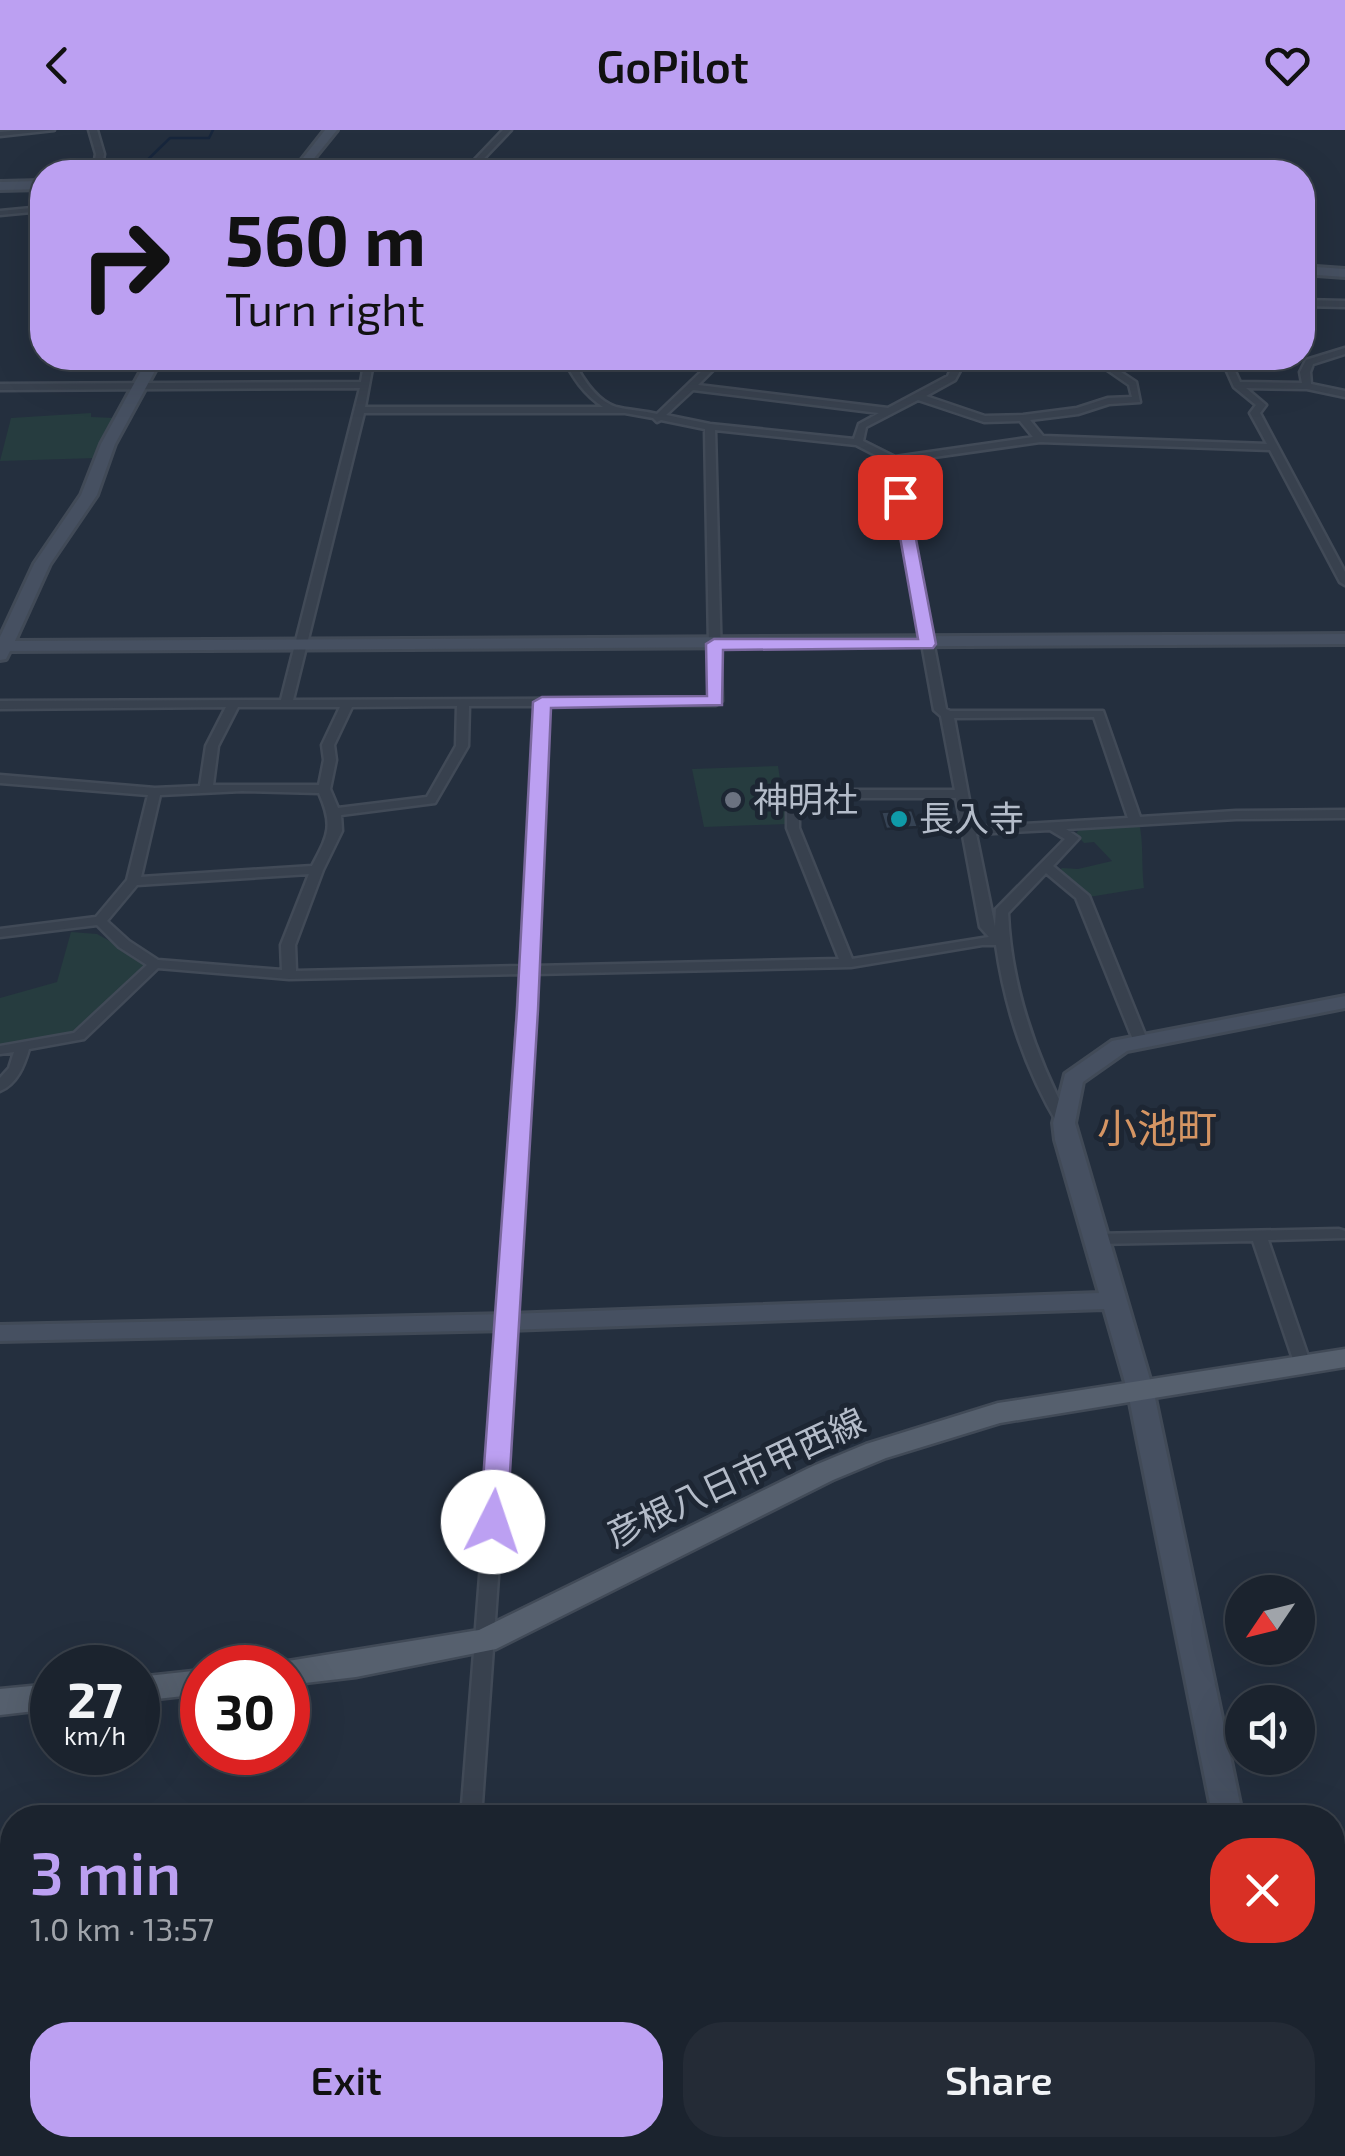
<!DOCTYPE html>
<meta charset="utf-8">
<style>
:root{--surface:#1b232e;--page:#242b36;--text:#f1f3f6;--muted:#a0a4aa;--line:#39404a;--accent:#bca0f2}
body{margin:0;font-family:"Exo 2","Noto Sans JP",sans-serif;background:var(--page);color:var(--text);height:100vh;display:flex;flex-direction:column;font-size:38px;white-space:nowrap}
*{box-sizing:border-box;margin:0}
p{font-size:32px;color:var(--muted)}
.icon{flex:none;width:55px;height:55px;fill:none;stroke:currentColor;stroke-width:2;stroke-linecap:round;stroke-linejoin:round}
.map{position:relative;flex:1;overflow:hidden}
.side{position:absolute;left:0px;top:1675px;width:1345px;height:352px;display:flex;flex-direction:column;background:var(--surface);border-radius:40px 40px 0 0;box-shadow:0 10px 40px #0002,0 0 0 2px var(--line)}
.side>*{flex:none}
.top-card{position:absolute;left:30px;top:30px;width:1285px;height:210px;border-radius:40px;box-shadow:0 10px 40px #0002,0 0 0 2px var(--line);background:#bca0f2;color:#111;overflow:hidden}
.needle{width:65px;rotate:235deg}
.buttons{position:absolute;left:1225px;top:1445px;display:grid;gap:20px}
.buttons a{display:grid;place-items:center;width:90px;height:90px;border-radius:50%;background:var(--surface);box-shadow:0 10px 40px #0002,0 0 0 2px var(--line);font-size:50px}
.speed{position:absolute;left:30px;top:1515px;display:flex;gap:20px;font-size:50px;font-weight:700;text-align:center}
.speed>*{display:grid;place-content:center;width:130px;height:130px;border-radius:50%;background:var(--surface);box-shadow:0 10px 40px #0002,0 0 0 2px var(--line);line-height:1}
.speed small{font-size:25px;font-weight:400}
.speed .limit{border:15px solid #d22;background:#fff;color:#111}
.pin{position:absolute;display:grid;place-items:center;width:85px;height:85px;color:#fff;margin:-42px;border-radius:20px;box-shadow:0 5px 15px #0006}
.me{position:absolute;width:110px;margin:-55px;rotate:4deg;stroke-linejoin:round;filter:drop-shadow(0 0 8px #0008)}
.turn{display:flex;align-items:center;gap:35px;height:210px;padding:0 30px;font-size:45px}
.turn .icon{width:130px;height:130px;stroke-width:2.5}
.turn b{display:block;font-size:70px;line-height:85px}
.round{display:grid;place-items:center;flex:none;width:105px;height:105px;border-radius:40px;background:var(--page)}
.summary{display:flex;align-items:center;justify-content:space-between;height:170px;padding:0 30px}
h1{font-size:60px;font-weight:600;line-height:75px;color:var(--accent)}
.cta{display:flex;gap:20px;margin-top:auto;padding:20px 30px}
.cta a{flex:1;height:115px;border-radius:40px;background:var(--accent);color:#111;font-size:40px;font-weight:600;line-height:115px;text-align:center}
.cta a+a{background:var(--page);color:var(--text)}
header{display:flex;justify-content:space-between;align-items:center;height:130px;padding:0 30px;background:var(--accent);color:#111;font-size:45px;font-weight:600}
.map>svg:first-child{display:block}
.green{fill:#263c3f}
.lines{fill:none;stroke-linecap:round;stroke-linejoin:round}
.stream{stroke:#17263c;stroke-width:2.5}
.building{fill:#364354;stroke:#1f2835;stroke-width:2.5}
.street-casing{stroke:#414a57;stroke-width:5}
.secondary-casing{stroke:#414a57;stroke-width:6}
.primary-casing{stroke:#414a57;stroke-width:5}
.street{fill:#38414e;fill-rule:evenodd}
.secondary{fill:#465061;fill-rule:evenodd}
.primary{fill:#56606e;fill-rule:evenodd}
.route{fill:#bca0f2;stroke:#7a689d;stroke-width:2.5}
.worship-dot{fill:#6b7280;stroke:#1d2633;stroke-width:4}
.culture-dot{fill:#0f9aa8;stroke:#1d2633;stroke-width:4}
.labels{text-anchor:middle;stroke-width:10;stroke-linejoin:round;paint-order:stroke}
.poi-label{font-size:35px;fill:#b4bcc9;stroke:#1d2633;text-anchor:start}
.street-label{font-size:35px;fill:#b4bcc9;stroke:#1d2633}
.quarter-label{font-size:40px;fill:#d59563;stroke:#1d2633}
</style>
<header><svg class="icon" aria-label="back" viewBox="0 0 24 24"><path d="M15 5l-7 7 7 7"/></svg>GoPilot<svg class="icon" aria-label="heart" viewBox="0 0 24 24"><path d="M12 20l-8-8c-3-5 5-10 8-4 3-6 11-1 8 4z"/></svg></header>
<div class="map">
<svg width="1345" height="2026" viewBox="0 0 1345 2026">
<rect width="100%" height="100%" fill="#242f3e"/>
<g class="green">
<path d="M91,283V287L114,288L97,328L0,331L11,288Z"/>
<path d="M778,636L787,694L704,697L692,639Z"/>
<path d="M1139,692C1144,714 1141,735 1144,758L1089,767L1058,742L1062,738L1078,739L1112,731L1094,712L1084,713L1076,704L1081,696Z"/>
<path d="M71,802L97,804L151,834L75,905L0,918V868L57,852Z"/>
</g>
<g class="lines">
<path class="stream" d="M135,42L170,8H209L213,0"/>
</g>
<path class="building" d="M912,680L918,697L886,699L881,682Z"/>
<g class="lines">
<defs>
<g id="street">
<path d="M22,0H54L0,6V2Z"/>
<path d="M89,0H97L104,24L101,42H93L96,24Z"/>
<path d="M503,0H511L471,42H463Z"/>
<path d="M42,77V81L0,85V81Z"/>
<path d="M1302,170L1345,171V177L1302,176Z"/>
<path d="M1345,218V224L1313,234L1310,242L1311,254L1345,261V267L1307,259L1246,258L1266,275L1260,283L1345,442V455L1340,452L1270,320L1040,312L899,332L946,579L950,581H1103L1140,687L1236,681L1345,680V688L1236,689L1066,699L1079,708L1053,736L1089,766L1148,912L1141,916L1134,912L1076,768L1046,743L1008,783C1011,858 1036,927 1071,993L1069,996H1059C1026,941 1005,878 996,815H982L851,837L534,844L516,1192L481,1688H461L500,1192L520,844L289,849L158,838L84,909L29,919C24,936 17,954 0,961V948L9,938L14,922L0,924V916L74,903L147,835L119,817L97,795L0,807V799L96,787L127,750L148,665L0,653V645L155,658L200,656L206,616L226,577L0,579V571L281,570L360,258L0,260V254L361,252L365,228H374L365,277H603C584,264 573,248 563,228H572C581,246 595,270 616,277C628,280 644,281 657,284L705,238L700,232L704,228H712L710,232L715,238L698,255L888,278L948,246L951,239L941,228H951L961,239L955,250L926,266L985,286L1023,285L1077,278L1108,268L1132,267L1129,255L1090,228H1100L1136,252L1140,272L1109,274L1078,284L1030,290L1043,306L1267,314L1250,283L1256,275L1234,257L1221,228H1229L1240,252L1302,253L1300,242L1306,230ZM693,260L879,283L859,294L854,309L710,294L666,285ZM918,270L984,292L1020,291L1033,307L895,327L863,311L866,297ZM364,283H625L653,288L657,292L661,290L705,299L710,568L293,570ZM715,300L856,315L889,332L934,580L941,586L955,660H793L787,664V698L839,829L534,836L548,575H716L722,571ZM457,576L456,616L427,667L338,678L330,659L336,630L334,615L352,577ZM469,576H536L521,836L296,841L295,815L323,740L342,701L341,685L435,673L468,616ZM238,577H340L322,615L324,630L319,655H213L218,616ZM1094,587L1128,688L974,697L954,588ZM242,661L319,663C334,697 328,705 312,736L141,747L160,665ZM799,668H956L980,797L989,807L852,829L799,698ZM1050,700L1065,709L996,779L995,797L976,704ZM309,744L281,815L282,840L158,830L129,811L107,791L137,755Z"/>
<path d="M1339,1099L1345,1101V1108L1268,1110L1311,1235L1309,1239H1297L1295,1235L1253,1111L1094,1114L1086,1109L1094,1104Z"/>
<path d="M436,2015H458L457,2026H435Z"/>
</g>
<g id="secondary">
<path d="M325,0H337L303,42H292Z"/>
<path d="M42,51V59L0,60V52Z"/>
<path d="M1302,136L1345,139V147L1302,144Z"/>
<path d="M148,228H162L115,314L97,365L50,434L15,511L1345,504V514L10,521L6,529L0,530V507L34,434L81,365L101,314Z"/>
<path d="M1345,866V878L1127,921L1083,952L1075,993L1154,1263L1243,1688H1213L1128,1263L1104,1179L508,1200L0,1211V1195L508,1184L1099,1163L1055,1010L1053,993L1065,944L1112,911Z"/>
<path d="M1259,2015H1293L1295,2026H1261Z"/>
</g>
<g id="primary">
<path d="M1345,1219V1237L1000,1293L886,1328L833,1350L496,1519L356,1547L288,1555V1538H275L288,1531L479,1500L813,1336L866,1314L998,1273Z"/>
<path d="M202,1540V1564L138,1571V1547Z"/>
<path d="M52,1554V1579L0,1585V1559Z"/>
</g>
</defs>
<use href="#street" class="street-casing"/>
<use href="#secondary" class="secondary-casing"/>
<use href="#primary" class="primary-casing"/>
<use href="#street" class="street"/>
<use href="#secondary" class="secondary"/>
<use href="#primary" class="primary"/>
</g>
<path class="route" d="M900,362L908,367L936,514L933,518L723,520L722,575L551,578L538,880L507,1392L503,1399H484L480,1392L517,880L533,572L542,567L707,566L706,514L714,509H918L893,367Z"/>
<circle class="worship-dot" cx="733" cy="670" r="10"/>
<circle class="culture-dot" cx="899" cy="689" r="10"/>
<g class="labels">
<g class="poi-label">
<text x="753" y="682">神明社</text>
<text x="919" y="701">長入寺</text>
</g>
<g class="street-label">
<text transform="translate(736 1348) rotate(-25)" y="12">彦根八日市甲西線</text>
</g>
<g class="quarter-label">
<text x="1157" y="1013">小池町</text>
</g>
</g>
</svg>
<div class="buttons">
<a><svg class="needle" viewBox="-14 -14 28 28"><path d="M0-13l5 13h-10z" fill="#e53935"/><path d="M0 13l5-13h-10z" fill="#a0a4aa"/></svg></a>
<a><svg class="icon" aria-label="sound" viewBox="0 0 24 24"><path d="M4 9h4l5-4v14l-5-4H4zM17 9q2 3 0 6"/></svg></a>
</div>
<div class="speed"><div>27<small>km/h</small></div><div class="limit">30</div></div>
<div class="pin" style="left:900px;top:367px;background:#d93025"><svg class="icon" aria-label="arrive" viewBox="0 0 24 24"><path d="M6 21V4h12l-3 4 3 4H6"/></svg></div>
<svg class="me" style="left:493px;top:1392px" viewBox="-20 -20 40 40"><circle r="19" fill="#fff"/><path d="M0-13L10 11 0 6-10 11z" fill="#bca0f2"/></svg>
<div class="top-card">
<div class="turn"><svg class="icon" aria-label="right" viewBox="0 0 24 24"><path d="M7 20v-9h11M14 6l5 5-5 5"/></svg><div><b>560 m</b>Turn right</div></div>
</div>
<section class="side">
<div class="summary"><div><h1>3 min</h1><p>1.0 km · 13:57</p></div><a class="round" style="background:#d93025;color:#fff"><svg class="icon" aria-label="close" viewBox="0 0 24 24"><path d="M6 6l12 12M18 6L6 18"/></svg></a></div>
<div class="cta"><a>Exit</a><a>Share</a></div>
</section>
</div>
